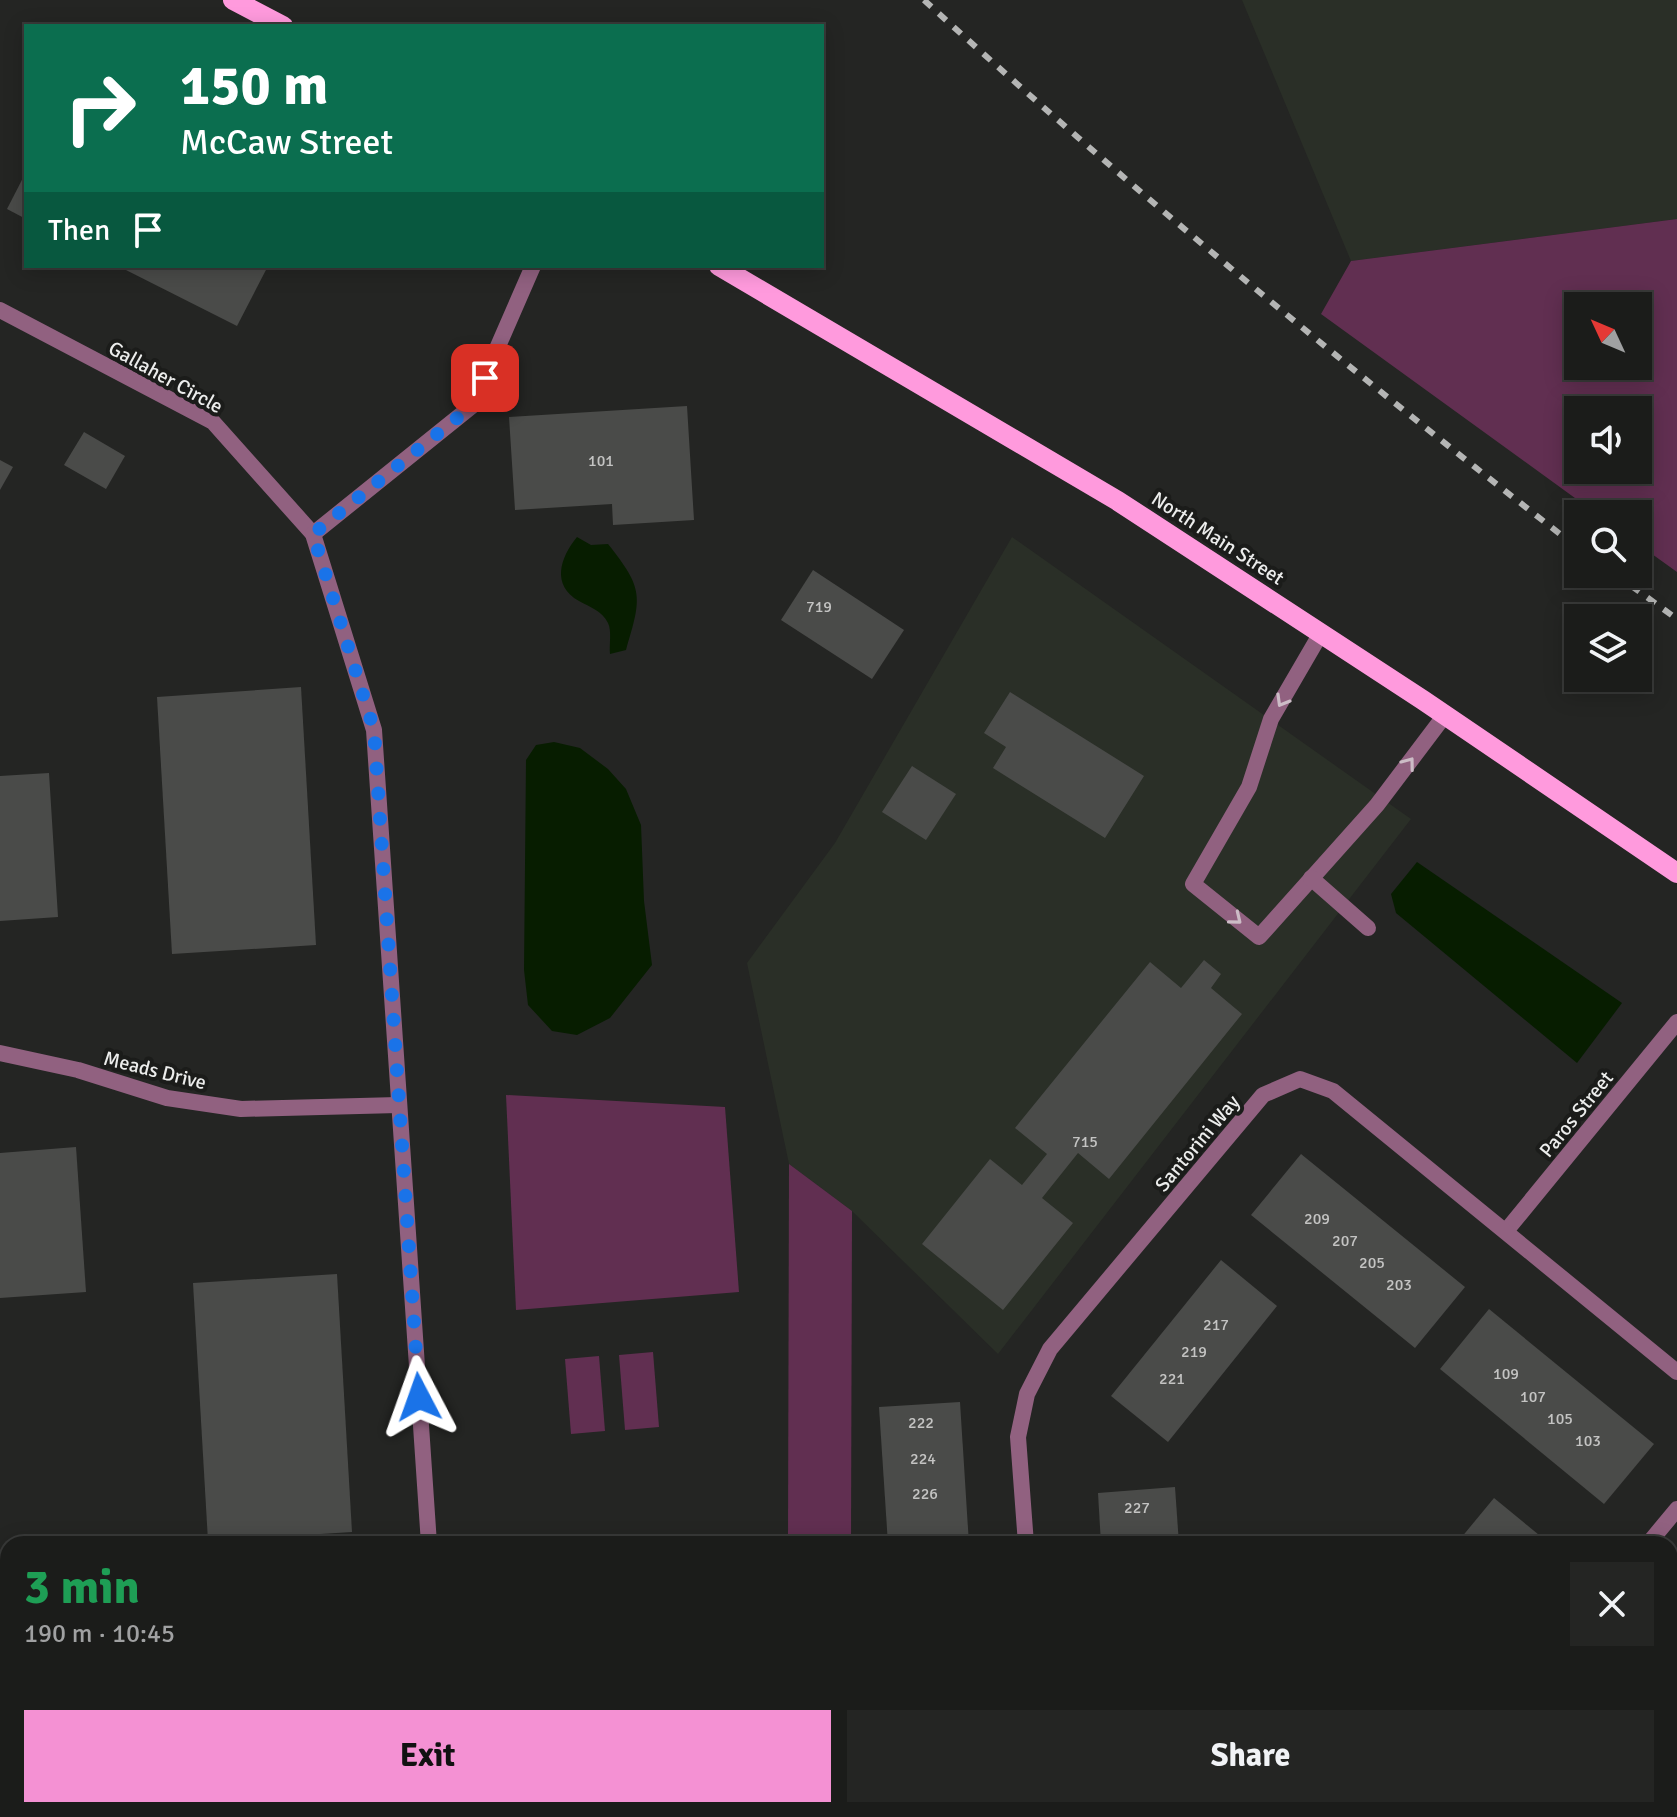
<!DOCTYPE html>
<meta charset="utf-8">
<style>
:root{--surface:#1b1c1a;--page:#242523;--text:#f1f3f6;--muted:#a0a1a2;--line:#393a39;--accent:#f491d3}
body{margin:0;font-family:Signika,sans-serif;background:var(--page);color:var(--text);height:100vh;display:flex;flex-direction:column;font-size:30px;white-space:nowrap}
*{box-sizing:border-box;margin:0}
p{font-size:26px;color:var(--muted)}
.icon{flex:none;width:44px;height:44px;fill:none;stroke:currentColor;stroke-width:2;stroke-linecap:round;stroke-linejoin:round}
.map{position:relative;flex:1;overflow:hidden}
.sheet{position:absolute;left:0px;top:1536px;width:1678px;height:282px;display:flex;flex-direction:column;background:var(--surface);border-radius:24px 24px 0 0;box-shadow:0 4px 20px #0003,0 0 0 2px var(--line)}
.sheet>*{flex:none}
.guide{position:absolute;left:24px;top:24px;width:800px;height:244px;border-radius:0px;box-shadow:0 4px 20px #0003,0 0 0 2px var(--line);background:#0b6e4f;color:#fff;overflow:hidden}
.needle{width:52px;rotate:314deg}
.buttons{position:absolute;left:1564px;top:292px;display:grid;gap:16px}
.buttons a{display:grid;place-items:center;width:88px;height:88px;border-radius:0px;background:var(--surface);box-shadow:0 4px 20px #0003,0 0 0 2px var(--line);font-size:40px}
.pin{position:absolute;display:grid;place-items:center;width:68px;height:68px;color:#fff;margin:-34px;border-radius:16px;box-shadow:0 4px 12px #0006}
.me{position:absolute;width:88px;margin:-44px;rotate:356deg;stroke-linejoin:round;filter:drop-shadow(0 0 6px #0008)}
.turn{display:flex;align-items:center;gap:28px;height:168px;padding:0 24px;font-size:36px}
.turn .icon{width:104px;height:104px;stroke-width:2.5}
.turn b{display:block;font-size:56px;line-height:68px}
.then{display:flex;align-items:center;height:76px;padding:0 24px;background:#0003;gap:16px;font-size:30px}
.round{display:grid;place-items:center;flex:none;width:84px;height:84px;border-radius:0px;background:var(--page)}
.overview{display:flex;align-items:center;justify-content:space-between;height:136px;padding:0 24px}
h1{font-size:48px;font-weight:700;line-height:60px;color:#1e9e55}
.cta{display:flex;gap:16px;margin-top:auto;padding:16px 24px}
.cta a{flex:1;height:92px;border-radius:0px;background:var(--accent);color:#111;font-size:32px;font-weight:700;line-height:92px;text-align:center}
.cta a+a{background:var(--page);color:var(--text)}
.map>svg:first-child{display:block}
.built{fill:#2a2f27}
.green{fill:#612f51;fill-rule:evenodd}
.water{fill:#071d00}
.building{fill:#4a4b49}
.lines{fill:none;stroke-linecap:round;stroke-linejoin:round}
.lane{stroke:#916180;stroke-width:16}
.street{stroke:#916180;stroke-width:16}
.primary{stroke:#ff9add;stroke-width:20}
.rail{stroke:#b4b5b4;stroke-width:6;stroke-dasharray:10 10;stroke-linecap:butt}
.oneway{stroke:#ccbcc6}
.route{stroke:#1a73e8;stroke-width:14;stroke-dasharray:0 25.2}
.labels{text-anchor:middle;stroke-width:8;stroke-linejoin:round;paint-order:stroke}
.number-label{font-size:16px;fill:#c4c4c3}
.street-label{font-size:20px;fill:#ecedec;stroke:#1b1c1a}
</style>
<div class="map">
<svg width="1677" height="1817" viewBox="0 0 1677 1817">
<rect width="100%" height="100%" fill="#242523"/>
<g class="built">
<path d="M1242,0H1677V219L1351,261Z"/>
<path d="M1012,537L1411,819L998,1354L852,1211L789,1164L747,963L835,843Z"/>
</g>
<g class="green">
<path d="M1677,219V572L1638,544V514H1597L1321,314L1351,261ZM1578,306H1638V366H1578ZM1578,410H1638V470H1578Z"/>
<path d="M506,1095L725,1107L739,1292L516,1310Z"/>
<path d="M789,1164L852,1211L851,1544H788Z"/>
<path d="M653,1352L659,1427L625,1430L619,1355Z"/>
<path d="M599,1356L605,1431L571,1434L565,1359Z"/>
</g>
<g class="water">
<path d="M577,537L591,545L608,544C644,589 642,597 626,650L610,654C609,645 612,631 608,623C602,611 590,607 579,601C551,585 560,558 577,537Z"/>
<path d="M554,742L580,748L608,769L626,789L641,825L644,901L652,965L610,1018L577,1035L552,1031L528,1005L524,970L526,760L536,745Z"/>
<path d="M1417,862L1622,1003L1577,1063L1396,913L1391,894Z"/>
<path d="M585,1810H708V1817H586Z"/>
</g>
<g class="building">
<path d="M26,172V219L7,209Z"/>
<path d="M118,266H268L237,326Z"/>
<path d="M687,406L694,520L613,525L612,504L515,510L509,417Z"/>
<path d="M84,432L125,456L106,489L64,465Z"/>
<path d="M0,460L13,467L0,490Z"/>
<path d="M813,570L904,630L872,679L781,620Z"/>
<path d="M301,687L316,945L172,954L157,697Z"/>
<path d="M1010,692L1144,776L1105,838L993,768L1006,747L984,733Z"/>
<path d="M912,766L956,794L926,840L882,812Z"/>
<path d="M49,773L58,917L0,921V776Z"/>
<path d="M1204,960L1221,974L1211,988L1242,1014L1109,1179L1078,1153L1042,1198L1073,1223L1003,1310L922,1244L990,1159L1022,1185L1047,1154L1015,1128L1150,962L1181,988Z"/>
<path d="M76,1147L86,1292L0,1298V1153Z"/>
<path d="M1301,1154L1465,1287L1415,1348L1251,1215Z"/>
<path d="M1221,1260L1277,1306L1168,1442L1111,1396Z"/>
<path d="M337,1274L352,1532L208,1541L193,1283Z"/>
<path d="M1489,1309L1654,1444L1604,1504L1440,1369Z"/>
<path d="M960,1402L969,1544H888L879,1407Z"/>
<path d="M1175,1487L1179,1544H1101L1098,1493Z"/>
<path d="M1494,1498L1550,1544H1456Z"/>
<path d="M8,1557V1702L0,1703V1558Z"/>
<path d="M1677,1607V1680L1670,1675V1615Z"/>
<path d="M902,1810H985L986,1817H903Z"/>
<path d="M1118,1810H1196L1197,1817H1118Z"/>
<path d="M1273,1810H1335L1330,1817H1281Z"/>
<path d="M1512,1810H1611L1605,1817H1507Z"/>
</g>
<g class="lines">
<g class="lane">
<path d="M1321,633L1271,719L1249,787L1193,884L1259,937L1377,805L1445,715"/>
<path d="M1311,878L1368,928"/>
</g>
<g class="street">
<path d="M0,310L213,422L313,534L374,730L429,1544"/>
<path d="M313,534L472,406L533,266"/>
<path d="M0,1053L78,1070L167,1098L241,1109L398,1105"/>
<path d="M1506,1231L1677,1022"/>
<path d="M1026,1544L1018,1437L1027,1394L1050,1349L1263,1095L1300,1079L1333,1091L1677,1372"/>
<path d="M1648,1544L1677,1509"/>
<path d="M1045,1810L1046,1817"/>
<path d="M0,1817L32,1810"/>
<path d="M1428,1817L1433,1810"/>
</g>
<g class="primary">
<path d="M233,0L283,26"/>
<path d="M719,266L1118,501L1423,700L1677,873"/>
</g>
<g class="rail">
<path d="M924,0C1134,192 1353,373 1578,548"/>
<path d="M1615,574L1677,619"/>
</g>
</g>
<defs><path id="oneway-chevron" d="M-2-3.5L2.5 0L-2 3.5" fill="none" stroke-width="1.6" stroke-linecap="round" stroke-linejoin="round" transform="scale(2)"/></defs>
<g class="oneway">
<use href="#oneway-chevron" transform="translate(1282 701) rotate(120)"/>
<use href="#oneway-chevron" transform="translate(1409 763) rotate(-53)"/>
<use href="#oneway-chevron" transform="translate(1236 919) rotate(39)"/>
</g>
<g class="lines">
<path class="route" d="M419,1397L374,730L313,534L472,406L485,378"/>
</g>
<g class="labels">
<g class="number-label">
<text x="601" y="466">101</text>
<text x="819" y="612">719</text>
<text x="1085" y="1147">715</text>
<text x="1317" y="1224">209</text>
<text x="1345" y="1246">207</text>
<text x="1372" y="1268">205</text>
<text x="1399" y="1290">203</text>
<text x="1216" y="1330">217</text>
<text x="1194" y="1357">219</text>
<text x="1506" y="1379">109</text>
<text x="1172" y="1384">221</text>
<text x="1533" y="1402">107</text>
<text x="1560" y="1424">105</text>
<text x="921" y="1428">222</text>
<text x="1588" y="1446">103</text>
<text x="923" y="1464">224</text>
<text x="925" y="1499">226</text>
<text x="1137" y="1513">227</text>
</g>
<g class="street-label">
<text transform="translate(166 377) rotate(29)" y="7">Gallaher Circle</text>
<text transform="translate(1218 538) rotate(33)" y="7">North Main Street</text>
<text transform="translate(155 1070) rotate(14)" y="7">Meads Drive</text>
<text transform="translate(1576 1114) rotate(-51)" y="7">Paros Street</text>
<text transform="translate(1197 1143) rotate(-50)" y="7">Santorini Way</text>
</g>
</g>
</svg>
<div class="buttons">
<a><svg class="needle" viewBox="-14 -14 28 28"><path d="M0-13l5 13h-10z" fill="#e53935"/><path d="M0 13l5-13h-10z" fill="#a0a1a2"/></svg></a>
<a><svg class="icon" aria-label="sound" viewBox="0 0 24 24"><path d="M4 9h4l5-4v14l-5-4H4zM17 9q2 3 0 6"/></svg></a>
<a><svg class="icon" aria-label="search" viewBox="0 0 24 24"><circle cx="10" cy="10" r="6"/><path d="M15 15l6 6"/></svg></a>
<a><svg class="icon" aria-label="layers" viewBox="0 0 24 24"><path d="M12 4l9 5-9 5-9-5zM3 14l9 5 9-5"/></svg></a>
</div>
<div class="pin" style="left:485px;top:378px;background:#d93025"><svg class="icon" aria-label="arrive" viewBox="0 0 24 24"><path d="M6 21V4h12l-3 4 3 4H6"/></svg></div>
<svg class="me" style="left:419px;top:1397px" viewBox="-20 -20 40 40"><path d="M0-17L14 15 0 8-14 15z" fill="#1a73e8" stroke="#fff" stroke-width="4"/></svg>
<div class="guide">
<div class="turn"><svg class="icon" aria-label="right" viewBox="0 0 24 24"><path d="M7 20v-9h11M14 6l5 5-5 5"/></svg><div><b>150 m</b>McCaw Street</div></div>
<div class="then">Then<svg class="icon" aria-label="arrive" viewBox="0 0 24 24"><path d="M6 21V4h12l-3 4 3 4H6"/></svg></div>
</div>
<section class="sheet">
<div class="overview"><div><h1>3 min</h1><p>190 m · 10:45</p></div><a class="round"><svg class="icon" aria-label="close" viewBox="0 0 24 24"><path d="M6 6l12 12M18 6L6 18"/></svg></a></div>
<div class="cta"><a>Exit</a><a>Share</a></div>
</section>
</div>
